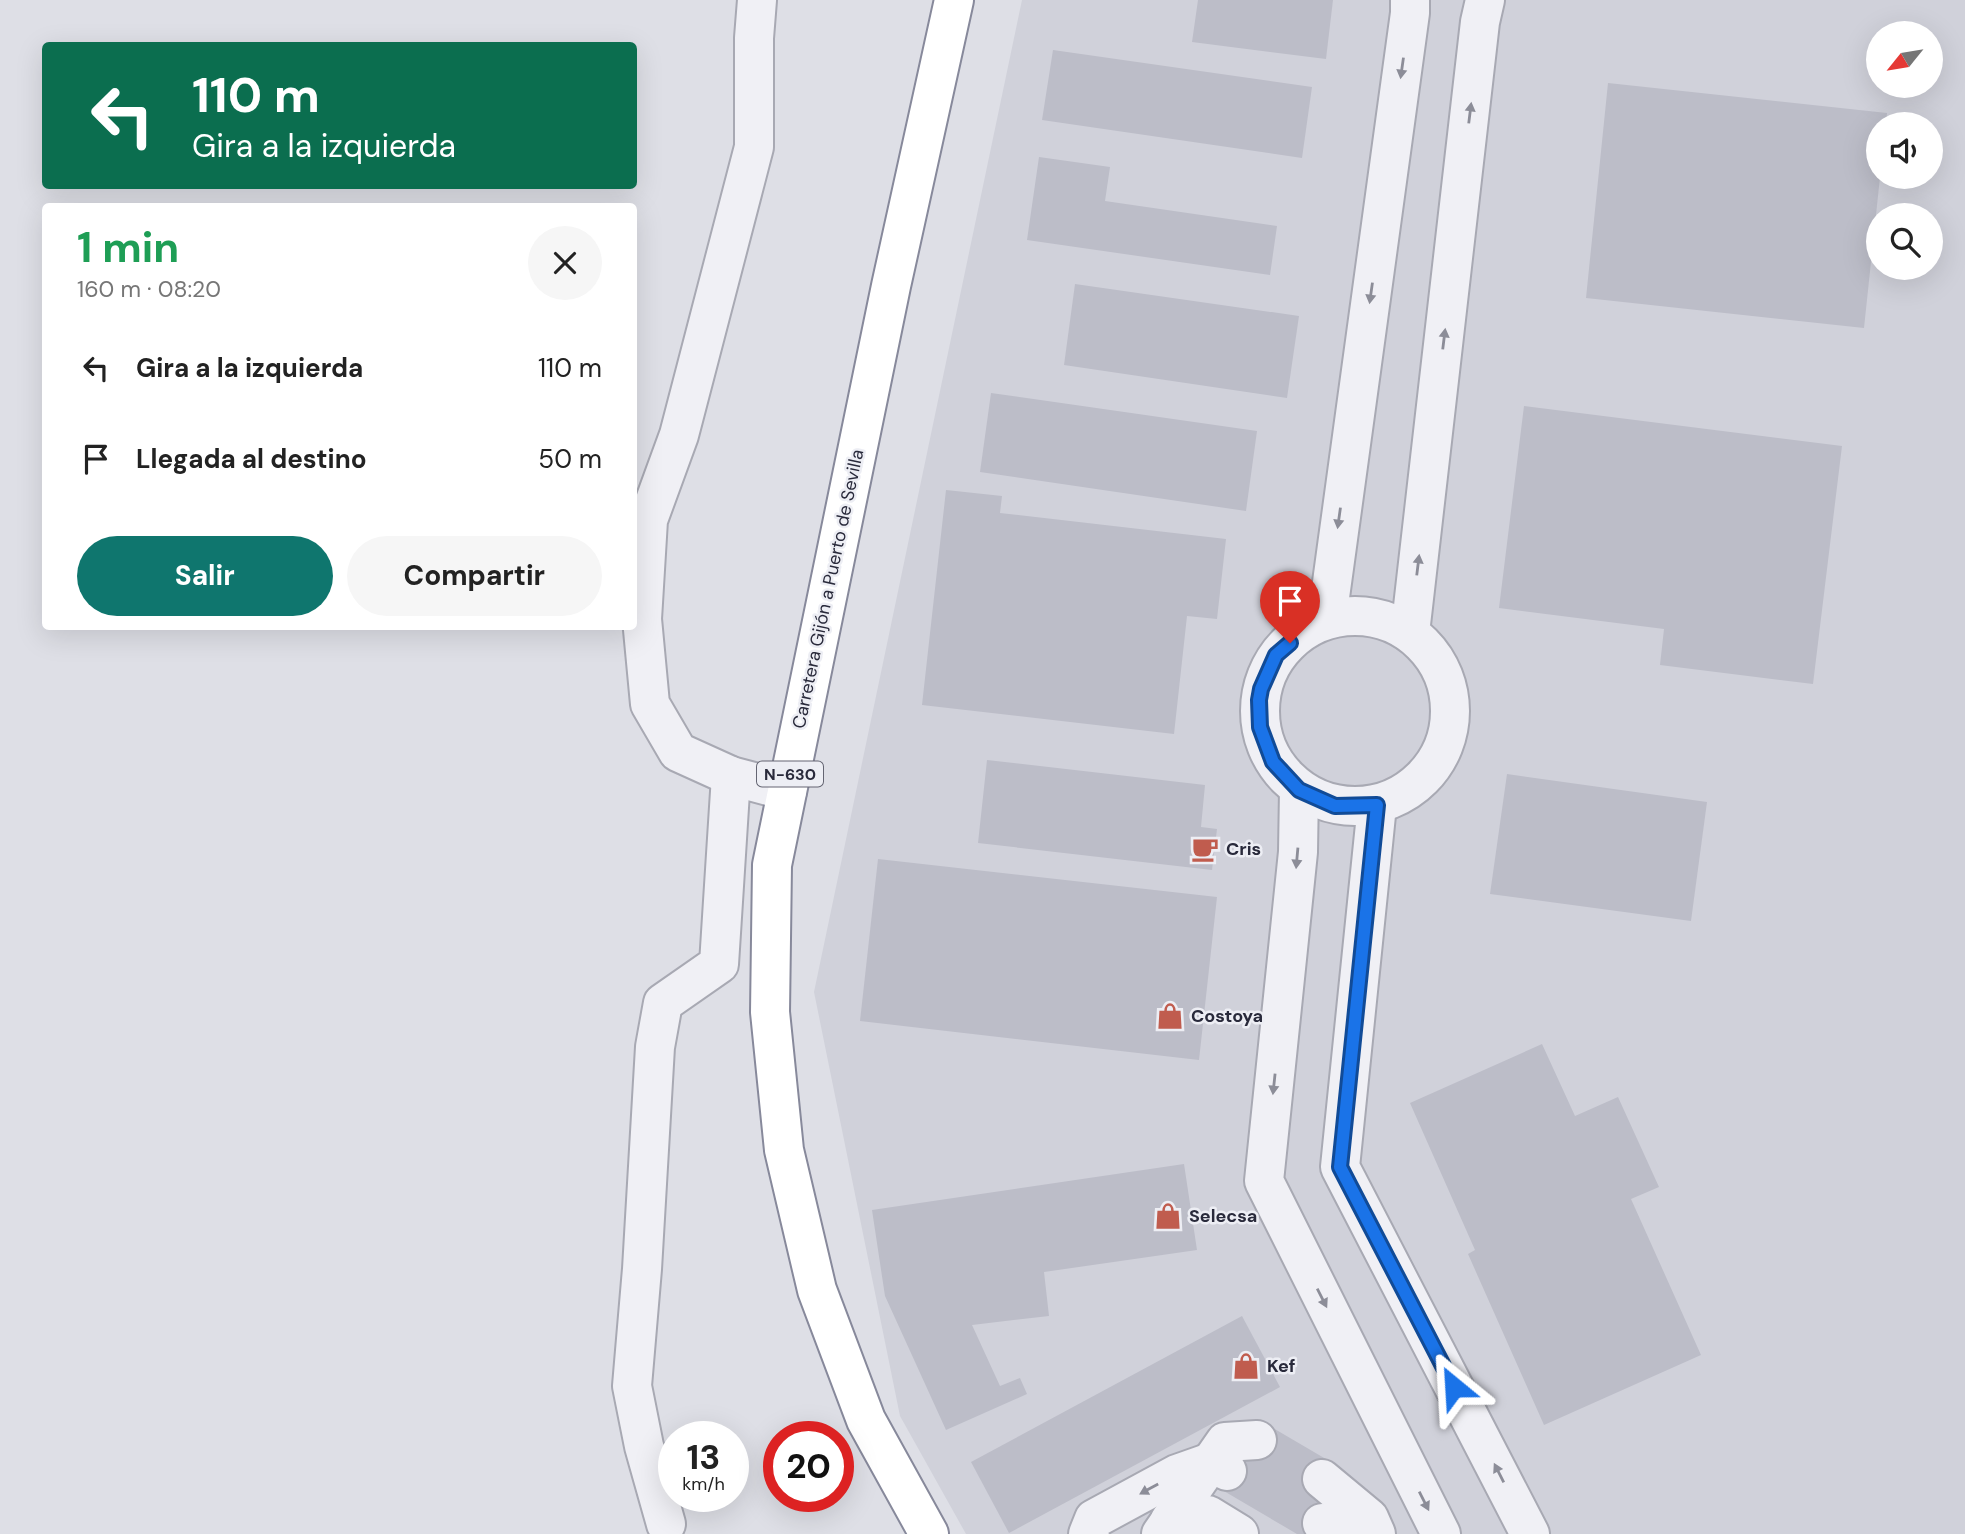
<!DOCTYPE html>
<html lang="es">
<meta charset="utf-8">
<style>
:root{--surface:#fff;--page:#f6f6f6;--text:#222;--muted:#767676;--accent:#0f766e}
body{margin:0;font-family:"DM Sans",sans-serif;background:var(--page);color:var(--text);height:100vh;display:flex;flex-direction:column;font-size:26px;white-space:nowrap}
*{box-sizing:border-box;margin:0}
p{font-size:23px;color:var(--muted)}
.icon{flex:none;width:38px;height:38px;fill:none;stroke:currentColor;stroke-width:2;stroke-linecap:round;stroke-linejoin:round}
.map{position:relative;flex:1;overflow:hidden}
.sheet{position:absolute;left:42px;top:203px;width:595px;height:427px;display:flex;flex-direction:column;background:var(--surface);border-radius:7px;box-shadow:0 7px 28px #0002}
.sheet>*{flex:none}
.guide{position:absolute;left:42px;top:42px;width:595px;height:147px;border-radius:7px;box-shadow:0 7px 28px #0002;background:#0b6e4f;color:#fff;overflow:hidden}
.needle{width:46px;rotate:240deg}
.buttons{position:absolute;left:1866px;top:21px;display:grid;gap:14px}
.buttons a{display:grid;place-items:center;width:77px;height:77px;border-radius:50%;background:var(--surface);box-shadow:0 7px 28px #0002;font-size:35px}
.speed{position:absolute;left:658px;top:1421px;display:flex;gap:14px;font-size:35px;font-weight:700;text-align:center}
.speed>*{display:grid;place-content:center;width:91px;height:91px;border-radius:50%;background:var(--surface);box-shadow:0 7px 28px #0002;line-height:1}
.speed small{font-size:18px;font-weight:400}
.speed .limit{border:10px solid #d22;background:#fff;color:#111}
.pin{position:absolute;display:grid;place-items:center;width:60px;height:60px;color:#fff;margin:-72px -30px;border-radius:50% 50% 50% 0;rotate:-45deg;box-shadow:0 0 7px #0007}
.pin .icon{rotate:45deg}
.me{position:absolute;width:77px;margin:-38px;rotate:333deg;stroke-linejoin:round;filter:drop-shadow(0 0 5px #0008)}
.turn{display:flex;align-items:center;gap:24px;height:147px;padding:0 35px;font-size:32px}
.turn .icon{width:91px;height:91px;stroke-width:2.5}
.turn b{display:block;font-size:49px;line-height:60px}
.round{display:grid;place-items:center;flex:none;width:74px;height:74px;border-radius:37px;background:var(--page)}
.head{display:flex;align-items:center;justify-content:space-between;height:119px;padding:0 35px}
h1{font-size:42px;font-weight:700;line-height:52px;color:#1e9e55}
.primary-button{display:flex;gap:14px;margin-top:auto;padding:14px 35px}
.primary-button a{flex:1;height:80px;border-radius:42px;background:var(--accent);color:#fff;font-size:28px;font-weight:700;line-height:80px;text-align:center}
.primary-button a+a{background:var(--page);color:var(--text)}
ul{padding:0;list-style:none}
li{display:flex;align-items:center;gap:21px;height:91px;padding:0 35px}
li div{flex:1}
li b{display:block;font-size:26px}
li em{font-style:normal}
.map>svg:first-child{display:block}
.built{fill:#d0d1da;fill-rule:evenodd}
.building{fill:#bcbdc8}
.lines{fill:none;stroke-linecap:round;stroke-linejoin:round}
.minor-casing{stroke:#a8a9b3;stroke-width:42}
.highway-casing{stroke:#87899b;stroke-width:42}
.minor{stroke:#f0f0f5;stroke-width:38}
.highway{stroke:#fff;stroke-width:38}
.oneway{fill:#8c8d98}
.route-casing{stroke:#114b97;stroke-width:18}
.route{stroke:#1a73e8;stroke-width:12}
.labels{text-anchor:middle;stroke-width:5;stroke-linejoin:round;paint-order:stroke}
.shield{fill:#edeef4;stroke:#646572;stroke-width:2}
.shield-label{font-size:16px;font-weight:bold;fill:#292a3b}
.street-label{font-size:18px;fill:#292a3b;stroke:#edeef4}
.poi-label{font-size:18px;font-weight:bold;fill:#292a3b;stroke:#edeef4;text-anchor:start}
</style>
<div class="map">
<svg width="1965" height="1534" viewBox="0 0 1965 1534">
<rect width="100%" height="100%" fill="#dedfe6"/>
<path class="built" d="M1022,0H1965V1534H966L900,1416L814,992ZM1878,33H1930V86H1878ZM1878,124H1930V177H1878ZM1878,215H1930V268H1878Z"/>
<g class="building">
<path d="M1198,0H1333L1326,59L1192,42Z"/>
<path d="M1053,50L1312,87L1302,158L1042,120Z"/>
<path d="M1608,83L1887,113L1886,124H1878V177H1880L1864,328L1586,298Z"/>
<path d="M1039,157L1110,167L1105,201L1277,226L1270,275L1027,240Z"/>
<path d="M1075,284L1299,316L1287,398L1064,365Z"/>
<path d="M991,393L1257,431L1246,511L980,472Z"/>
<path d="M1524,406L1842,446L1813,684L1660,665L1664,629L1499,608Z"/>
<path d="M946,490L1002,496L1000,513L1226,539L1217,619L1187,616L1174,734L922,705Z"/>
<path d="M987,760L1205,785L1201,827L1217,829L1212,870L978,843Z"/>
<path d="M1507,774L1707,802L1691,921L1490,894Z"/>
<path d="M878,859L1217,897L1199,1060L860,1021Z"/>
<path d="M1542,1044L1575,1116L1618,1097L1659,1187L1631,1199L1701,1355L1544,1425L1468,1254L1475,1250L1410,1103Z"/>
<path d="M1184,1164L1197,1250L1044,1272L1049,1316L972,1325L1000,1386L1020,1378L1027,1394L946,1430L885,1296L872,1210Z"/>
<path d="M1242,1316L1280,1387L1009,1533L971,1462Z"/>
<path d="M1266,1424L1331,1462L1313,1495L1332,1506L1316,1534H1297L1217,1487L1239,1451Z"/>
</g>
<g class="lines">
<defs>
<g id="minor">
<path d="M757,0L754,38V147L679,435L648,520L642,619L650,704L678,752L731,776L787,791"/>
<circle cx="1355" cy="711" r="95"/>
<path d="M1327,619L1410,13V0"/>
<path d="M1410,633L1480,22L1485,0"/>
<path d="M1299,790L1298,852L1264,1181L1441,1534"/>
<path d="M1377,805L1340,1167L1530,1534"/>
<path d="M1322,1479L1369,1518L1376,1534"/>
<path d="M1170,1520L1208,1515L1239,1534"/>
<path d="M1322,1523L1375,1533"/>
<path d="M666,1524L644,1446L632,1386L642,1269L655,1047L663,1003L719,964L731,776"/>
<path d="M1088,1534L1094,1519L1177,1474L1211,1462L1227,1471"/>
<path d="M1161,1534L1225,1442L1257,1440"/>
</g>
<path id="highway" d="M929,1534L866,1420L817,1290L784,1150L770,1012L772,865L891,286L954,0"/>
</defs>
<use href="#minor" class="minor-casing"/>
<use href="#highway" class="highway-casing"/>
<use href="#minor" class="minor"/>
<use href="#highway" class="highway"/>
</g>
<defs><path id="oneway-solid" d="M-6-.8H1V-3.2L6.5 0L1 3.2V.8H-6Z" transform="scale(1.75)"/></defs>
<g class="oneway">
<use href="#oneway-solid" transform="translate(1402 68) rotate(98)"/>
<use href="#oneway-solid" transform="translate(1470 113) rotate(-83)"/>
<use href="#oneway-solid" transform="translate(1371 293) rotate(98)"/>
<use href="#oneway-solid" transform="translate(1444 339) rotate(-83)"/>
<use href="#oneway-solid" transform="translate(1339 518) rotate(98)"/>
<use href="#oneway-solid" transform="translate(1418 565) rotate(-83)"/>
<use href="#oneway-solid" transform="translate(1297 858) rotate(95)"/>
<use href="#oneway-solid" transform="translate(1274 1084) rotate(96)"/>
<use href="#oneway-solid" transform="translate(1322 1298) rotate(63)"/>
<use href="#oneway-solid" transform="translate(1499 1473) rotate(-117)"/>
<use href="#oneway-solid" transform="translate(1149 1489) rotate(151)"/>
<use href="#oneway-solid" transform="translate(1424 1501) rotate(63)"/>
</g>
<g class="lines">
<defs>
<path id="route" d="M1290,643L1276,655L1261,689L1259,700L1260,727L1273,762L1299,790L1335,806L1377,805L1340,1167L1454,1387"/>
</defs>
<use href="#route" class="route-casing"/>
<use href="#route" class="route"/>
</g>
<defs>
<symbol id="cafe-bare" viewBox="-9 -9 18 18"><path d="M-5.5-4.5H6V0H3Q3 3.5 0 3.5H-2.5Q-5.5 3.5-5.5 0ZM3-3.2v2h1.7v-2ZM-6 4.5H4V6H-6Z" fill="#c05c4e" stroke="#edeef4" stroke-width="2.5" paint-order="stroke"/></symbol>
<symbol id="shop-bare" viewBox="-9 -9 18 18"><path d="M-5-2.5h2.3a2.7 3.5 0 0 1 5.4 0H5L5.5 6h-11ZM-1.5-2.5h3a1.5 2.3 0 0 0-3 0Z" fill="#c05c4e" stroke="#edeef4" stroke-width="2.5" paint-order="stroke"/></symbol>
</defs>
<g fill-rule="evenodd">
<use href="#cafe-bare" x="1186" y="830" width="38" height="38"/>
<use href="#shop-bare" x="1151" y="997" width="38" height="38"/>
<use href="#shop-bare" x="1149" y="1197" width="38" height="38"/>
<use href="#shop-bare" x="1227" y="1347" width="38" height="38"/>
</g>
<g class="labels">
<rect class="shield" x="757" y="761.5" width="66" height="25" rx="5"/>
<g class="shield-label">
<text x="790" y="780">N-630</text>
</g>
<g class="street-label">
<text transform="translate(828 589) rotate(-78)" y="6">Carretera Gijón a Puerto de Sevilla</text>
</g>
<g class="poi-label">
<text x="1226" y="855">Cris</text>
<text x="1191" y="1022">Costoya</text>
<text x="1189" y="1222">Selecsa</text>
<text x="1267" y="1372">Kef</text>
</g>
</g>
</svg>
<div class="buttons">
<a><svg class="needle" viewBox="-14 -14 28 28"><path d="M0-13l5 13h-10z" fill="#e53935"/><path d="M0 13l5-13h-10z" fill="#767676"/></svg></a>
<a><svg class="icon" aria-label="sound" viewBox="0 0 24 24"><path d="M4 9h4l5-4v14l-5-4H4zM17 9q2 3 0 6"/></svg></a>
<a><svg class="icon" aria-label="search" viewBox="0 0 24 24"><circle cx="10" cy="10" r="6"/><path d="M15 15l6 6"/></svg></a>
</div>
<div class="speed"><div>13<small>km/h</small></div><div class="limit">20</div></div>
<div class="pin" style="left:1290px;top:643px;background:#d93025"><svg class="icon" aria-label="arrive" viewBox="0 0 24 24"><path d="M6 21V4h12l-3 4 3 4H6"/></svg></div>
<svg class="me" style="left:1454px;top:1387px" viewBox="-20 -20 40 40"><path d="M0-17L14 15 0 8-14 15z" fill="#1a73e8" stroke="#fff" stroke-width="4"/></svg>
<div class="guide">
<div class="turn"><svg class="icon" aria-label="left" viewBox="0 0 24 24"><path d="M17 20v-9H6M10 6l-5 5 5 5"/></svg><div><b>110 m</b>Gira a la izquierda</div></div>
</div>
<section class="sheet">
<div class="head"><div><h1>1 min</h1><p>160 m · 08:20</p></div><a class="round"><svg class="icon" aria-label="close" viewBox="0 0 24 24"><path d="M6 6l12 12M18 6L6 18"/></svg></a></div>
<ul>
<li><svg class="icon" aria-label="left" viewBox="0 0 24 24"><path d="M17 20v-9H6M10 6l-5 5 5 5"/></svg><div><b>Gira a la izquierda</b></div><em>110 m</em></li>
<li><svg class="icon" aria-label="arrive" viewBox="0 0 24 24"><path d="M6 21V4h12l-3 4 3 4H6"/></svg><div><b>Llegada al destino</b></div><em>50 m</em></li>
</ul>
<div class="primary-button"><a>Salir</a><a>Compartir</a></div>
</section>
</div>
